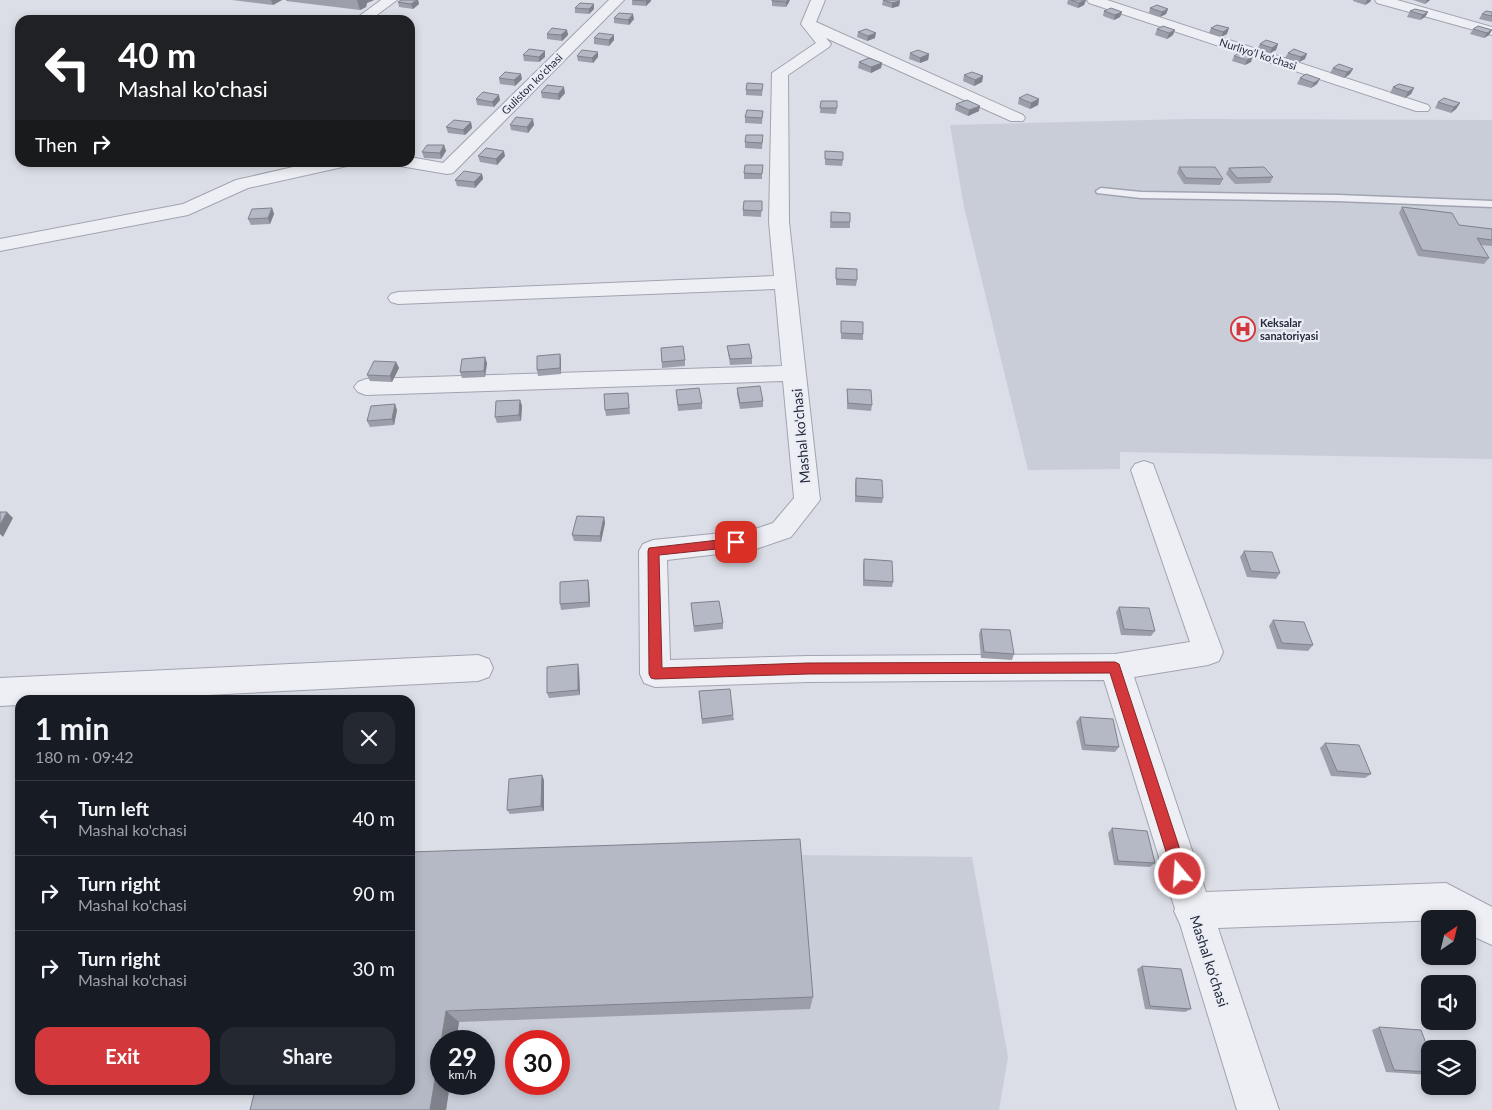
<!DOCTYPE html>
<meta charset="utf-8">
<style>
:root{--surface:#171b24;--page:#242831;--text:#f1f3f6;--muted:#9ea1a6;--line:#363941;--accent:#d3393c}
body{margin:0;font-family:Lato,sans-serif;background:var(--page);color:var(--text);height:100vh;display:flex;flex-direction:column;font-size:19px;white-space:nowrap}
*{box-sizing:border-box;margin:0}
p{font-size:16px;color:var(--muted)}
.icon{flex:none;width:28px;height:28px;fill:none;stroke:currentColor;stroke-width:2;stroke-linecap:round;stroke-linejoin:round}
.map{position:relative;flex:1;overflow:hidden}
.panel{position:absolute;left:15px;top:695px;width:400px;height:400px;display:flex;flex-direction:column;background:var(--surface);border-radius:15px;box-shadow:0 2px 8px #0003}
.panel>*{flex:none}
.guide{position:absolute;left:15px;top:15px;width:400px;height:152px;border-radius:15px;box-shadow:0 2px 8px #0003;background:#202124;color:#fff;overflow:hidden}
.needle{width:32px;rotate:35deg}
.controls{position:absolute;left:1421px;top:910px;display:grid;gap:10px}
.controls a{display:grid;place-items:center;width:55px;height:55px;border-radius:10px;background:var(--surface);box-shadow:0 2px 8px #0003;font-size:25px}
.speed{position:absolute;left:430px;top:1030px;display:flex;gap:10px;font-size:25px;font-weight:700;text-align:center}
.speed>*{display:grid;place-content:center;width:65px;height:65px;border-radius:50%;background:var(--surface);box-shadow:0 2px 8px #0003;line-height:1}
.speed small{font-size:12px;font-weight:400}
.speed .limit{border:8px solid #d22;background:#fff;color:#111}
.pin{position:absolute;display:grid;place-items:center;width:42px;height:42px;color:#fff;margin:-21px;border-radius:10px;box-shadow:0 2px 8px #0006}
.me{position:absolute;width:55px;margin:-28px;rotate:342deg;stroke-linejoin:round;filter:drop-shadow(0 0 4px #0008)}
.turn{display:flex;align-items:center;gap:18px;height:105px;padding:0 20px;font-size:22px}
.turn .icon{width:65px;height:65px;stroke-width:2.5}
.turn b{display:block;font-size:35px;line-height:42px}
.then{display:flex;align-items:center;height:48px;padding:0 20px;background:#0003;gap:10px;font-size:19px}
.round{display:grid;place-items:center;flex:none;width:52px;height:52px;border-radius:15px;background:var(--page)}
.overview{display:flex;align-items:center;justify-content:space-between;height:85px;padding:0 20px}
h1{font-size:30px;font-weight:700;line-height:38px}
.button{display:flex;gap:10px;margin-top:auto;padding:10px 20px}
.button a{flex:1;height:58px;border-radius:15px;background:var(--accent);color:#fff;font-size:20px;font-weight:700;line-height:58px;text-align:center}
.button a+a{background:var(--page);color:var(--text)}
ul{padding:0;list-style:none}
li{display:flex;align-items:center;gap:15px;height:75px;padding:0 20px;border-top:1px solid var(--line)}
li div{flex:1}
li b{display:block;font-size:19px}
li em{font-style:normal}
.map>svg:first-child{display:block}
.built{fill:#c9cdd8;fill-rule:evenodd}
.lines{fill:none;stroke-linecap:round;stroke-linejoin:round}
.service-casing{stroke:#a1a4b0;stroke-width:3}
.minor-casing{stroke:#a1a4b0;stroke-width:2}
.service{fill:#eeeff5;fill-rule:evenodd}
.minor{fill:#eeeff5;fill-rule:evenodd}
.wall{fill:#9c9faa}
.shaded-wall{fill:#7f828b}
.building{fill:#b5b9c6;stroke:#7f828b}
.route{fill:#d3393c;stroke:#892527}
.labels{text-anchor:middle;stroke-width:4.5;stroke-linejoin:round;paint-order:stroke}
.far-street-label{font-size:11px;fill:#252a3d;stroke:#eaedf4}
.far-poi-label{font-size:11px;font-weight:bold;fill:#252a3d;stroke:#eaedf4;text-anchor:start}
.street-label{font-size:14px;fill:#252a3d;stroke:#eaedf4}
</style>
<div class="map">
<svg width="1492" height="1110" viewBox="0 0 1492 1110">
<rect width="100%" height="100%" fill="#dbdee6"/>
<g class="built">
<path d="M1189,119L1492,120V459L1120,452V469L1028,470L964,207L950,125Z"/>
<path d="M798,855L972,857L1008,1057L999,1110H274L410,1090V868ZM441,1041H484V1084H441ZM516,1041H559V1084H516Z"/>
</g>
<g class="lines">
<defs>
<path id="service" d="M1101,188L1141,192L1338,195L1492,201V207L1338,201L1141,198L1097,193L1096,191Z"/>
<g id="minor">
<path d="M381,0H397L370,20H354Z"/>
<path d="M609,0H624L453,173L447,174L400,166L398,162H410V157L443,163Z"/>
<path d="M811,0H825L816,22L1023,115L1025,118L1023,121H1011L826,38L831,44L829,47L788,75L789,222L820,500L791,537L753,550L667,560L670,660L808,656L1115,654L1190,642L1131,470L1135,464L1144,461L1153,464L1223,652L1219,661L1208,665L1134,677L1206,892L1446,883L1492,907V945L1468,934V919L1218,928L1279,1110H1237L1180,924L1174,911L1175,909L1104,680L808,682L655,687L644,683L640,674L639,551L643,544L653,540L752,530L773,523L794,498L783,381L366,395L358,392L354,387L358,382L366,379L782,366L775,289L398,304L391,302L388,298L391,294L398,292L774,276L769,222L772,73L816,43L801,24Z"/>
<path d="M1087,0H1107L1428,105L1430,108L1428,111H1416L1089,3Z"/>
<path d="M1375,0H1397L1492,27V35L1377,3Z"/>
<path d="M315,162H349L347,166L248,188L188,215L0,251V239L183,204L236,180Z"/>
<path d="M478,655L489,659L493,668L489,677L478,681L109,700H20V705L0,706V678Z"/>
</g>
</defs>
<use href="#service" class="service-casing"/>
<use href="#minor" class="minor-casing"/>
<use href="#service" class="service"/>
<use href="#minor" class="minor"/>
</g>
<g class="wall">
<path d="M232,0H282L273,5Z"/>
<path d="M286,0H374L367,3L366,7L360,10L286,1Z"/>
<path d="M401,0H418L419,4L413,9L399,7L398,2Z"/>
<path d="M632,0H651V1L646,6L632,5Z"/>
<path d="M883,0L900,1L899,6L892,8L882,5Z"/>
<path d="M1068,0H1086L1084,5L1078,8L1067,4Z"/>
<path d="M1353,0H1371L1370,2L1365,5L1353,1Z"/>
<path d="M1413,0H1430L1425,4Z"/>
<path d="M772,1L789,2L786,7L772,6Z"/>
<path d="M575,8L594,9L589,14L575,13Z"/>
<path d="M1150,8L1168,9L1166,14L1160,17L1149,13Z"/>
<path d="M1104,11L1122,12L1120,17L1114,20L1103,16Z"/>
<path d="M1410,11L1428,12L1425,17L1420,20L1407,17Z"/>
<path d="M1492,12V22L1479,19L1482,14Z"/>
<path d="M614,18L634,19L629,25L614,23Z"/>
<path d="M1217,25L1227,34L1221,37L1209,33L1211,28Z"/>
<path d="M1157,29L1173,35L1167,39L1155,35Z"/>
<path d="M1473,29L1492,30L1489,35L1484,38L1470,34Z"/>
<path d="M567,30L568,35L562,41L547,39V34Z"/>
<path d="M858,32L875,38L867,41L857,37Z"/>
<path d="M594,38L614,40L609,46L594,44Z"/>
<path d="M1260,44H1278L1276,50L1270,53L1257,49Z"/>
<path d="M1294,49L1305,59L1299,62L1285,58L1288,53Z"/>
<path d="M598,52V57L593,63L578,61L577,56Z"/>
<path d="M910,53L929,54L928,60L920,63L909,59Z"/>
<path d="M523,55L545,57L539,62L524,61Z"/>
<path d="M1234,56L1251,62L1245,65L1232,61Z"/>
<path d="M859,62L882,63L881,68L871,73L858,68Z"/>
<path d="M1339,64L1350,74L1344,78L1330,73L1333,68Z"/>
<path d="M964,75L983,76L982,82L974,86L963,81Z"/>
<path d="M499,78L522,79L515,86L500,84Z"/>
<path d="M1300,78L1317,84L1311,88L1297,84Z"/>
<path d="M763,84L762,96L746,95V90Z"/>
<path d="M1393,87L1414,88L1411,94L1405,98L1390,93Z"/>
<path d="M541,92L565,93L559,100L542,98Z"/>
<path d="M1019,98L1039,99L1038,105L1030,109L1018,104Z"/>
<path d="M476,99L500,100L494,107L477,105Z"/>
<path d="M821,101L837,108L836,114L820,113Z"/>
<path d="M1438,102L1460,103L1456,109L1451,113L1435,108Z"/>
<path d="M956,104L979,111L968,116L955,110Z"/>
<path d="M763,111L762,124L745,123V117Z"/>
<path d="M471,122L472,128L465,135L448,133L446,127Z"/>
<path d="M510,125H534L528,133L511,130Z"/>
<path d="M763,135L762,149L745,148V142Z"/>
<path d="M444,145L446,151L441,159L424,158L422,152Z"/>
<path d="M825,151L843,160L842,166L825,165Z"/>
<path d="M478,156H505L497,165L480,162Z"/>
<path d="M1179,167L1223,179L1220,185L1184,184L1177,173Z"/>
<path d="M1229,168L1273,177L1270,183L1235,184L1226,174Z"/>
<path d="M762,171V179H744V173Z"/>
<path d="M482,174L483,179L475,188L457,186L455,180Z"/>
<path d="M762,201L761,217L743,216V210Z"/>
<path d="M1402,207L1459,225L1492,229V246L1481,245L1489,258L1484,264L1418,256L1399,213Z"/>
<path d="M272,208L274,214L270,224L251,225L248,219Z"/>
<path d="M831,212L850,222V228H830Z"/>
<path d="M836,268L857,280L856,286L836,285Z"/>
<path d="M841,321L863,334V340L841,339Z"/>
<path d="M727,346L752,358V364L730,365L728,352Z"/>
<path d="M661,348L685,360V366L662,368Z"/>
<path d="M560,354L561,360V374L538,376L537,370Z"/>
<path d="M396,362L399,368L392,382L370,381L367,375Z"/>
<path d="M487,363L485,377L462,378L460,372Z"/>
<path d="M737,388L763,401V407L740,409L737,394Z"/>
<path d="M847,389L872,405L871,411L847,409Z"/>
<path d="M676,390L702,403V409L678,411Z"/>
<path d="M628,393L630,414L606,416L605,410Z"/>
<path d="M520,400L522,406L521,421L497,423L495,417Z"/>
<path d="M397,410L394,425L370,427L367,421Z"/>
<path d="M856,478L883,498L882,503L855,502V484Z"/>
<path d="M604,517L605,523L601,542L574,541L572,535Z"/>
<path d="M1244,551L1280,573L1276,579L1247,577L1240,557Z"/>
<path d="M864,559L893,582L892,587L863,586V565Z"/>
<path d="M588,580L589,585L590,607L561,610L560,604Z"/>
<path d="M691,603L723,623V629L694,632Z"/>
<path d="M1119,607L1155,631L1151,636L1121,635L1116,612Z"/>
<path d="M1273,620L1313,645L1308,651L1277,649L1269,626Z"/>
<path d="M981,629L1014,654L1012,660L981,658L979,634Z"/>
<path d="M579,670L580,695L549,698L547,693Z"/>
<path d="M699,691L733,715L734,720L702,724Z"/>
<path d="M1080,717L1119,747L1115,752L1082,750L1076,722Z"/>
<path d="M1325,743L1371,774L1365,778L1331,776L1320,748Z"/>
<path d="M544,780V811L510,814L507,810Z"/>
<path d="M1112,828L1155,863L1150,867L1114,865L1108,833Z"/>
<path d="M410,852L813,997L810,1009L459,1022L456,1041H441V1084H450L446,1110H250Z"/>
<path d="M1142,966L1191,1009L1185,1012L1145,1009L1137,969Z"/>
<path d="M1379,1027L1430,1054V1075L1386,1072L1372,1030Z"/>
</g>
<g class="shaded-wall">
<path d="M271,0H282L273,5Z"/>
<path d="M357,0H374L367,3L366,7L360,10Z"/>
<path d="M417,0H418L419,4L413,9L411,4Z"/>
<path d="M647,0H651V1L646,6V1Z"/>
<path d="M788,0H790L789,2L786,7V2Z"/>
<path d="M1086,0L1084,5L1078,8L1079,3Z"/>
<path d="M1367,0H1371L1370,2L1365,5Z"/>
<path d="M1427,0H1430L1425,4Z"/>
<path d="M900,1L899,6L892,8V3Z"/>
<path d="M594,4V9L589,14V9Z"/>
<path d="M1168,9L1166,14L1160,17L1162,12Z"/>
<path d="M1122,12L1120,17L1114,20L1115,15Z"/>
<path d="M1428,12L1425,17L1420,20L1423,15Z"/>
<path d="M633,14L634,19L629,25L628,20Z"/>
<path d="M1229,28L1227,34L1221,37L1223,32Z"/>
<path d="M567,30L568,35L562,41L561,35Z"/>
<path d="M1175,30L1173,35L1167,39L1169,33Z"/>
<path d="M1492,30L1489,35L1484,38L1487,33Z"/>
<path d="M876,33L875,38L867,41L868,36Z"/>
<path d="M614,35V40L609,46V40Z"/>
<path d="M1278,44L1276,50L1270,53L1272,48Z"/>
<path d="M545,51V57L539,62V57Z"/>
<path d="M598,52V57L593,63L592,58Z"/>
<path d="M929,54L928,60L920,63V58Z"/>
<path d="M1307,54L1305,59L1299,62L1301,57Z"/>
<path d="M1253,56L1251,62L1245,65L1247,60Z"/>
<path d="M882,63L881,68L871,73V67Z"/>
<path d="M1353,69L1350,74L1344,78L1347,72Z"/>
<path d="M521,74L522,79L515,86L514,80Z"/>
<path d="M983,76L982,82L974,86L975,80Z"/>
<path d="M1320,79L1317,84L1311,88L1314,83Z"/>
<path d="M564,87L565,93L559,100L558,94Z"/>
<path d="M1414,88L1411,94L1405,98L1408,92Z"/>
<path d="M499,95L500,100L494,107L492,102Z"/>
<path d="M1039,99L1038,105L1030,109L1031,103Z"/>
<path d="M1460,103L1456,109L1451,113L1454,107Z"/>
<path d="M980,106L979,111L968,116L969,110Z"/>
<path d="M533,119L534,125L528,133L527,127Z"/>
<path d="M471,122L472,128L465,135L463,130Z"/>
<path d="M444,145L446,151L441,159L440,153Z"/>
<path d="M504,151L505,156L497,165L496,159Z"/>
<path d="M482,174L483,179L475,188L474,182Z"/>
<path d="M272,208L274,214L270,224L268,218Z"/>
<path d="M560,354L561,360V374L560,368Z"/>
<path d="M485,357L487,363L485,377L484,371Z"/>
<path d="M396,362L399,368L392,382L390,376Z"/>
<path d="M520,400L522,406L521,421L519,415Z"/>
<path d="M395,404L397,410L394,425L392,419Z"/>
<path d="M7,512L13,518L3,537L0,534V525Z"/>
<path d="M604,517L605,523L601,542L600,536Z"/>
<path d="M588,580L589,585L590,607L589,602Z"/>
<path d="M578,664L579,670L580,695L578,690Z"/>
<path d="M542,775L544,780V811L541,806Z"/>
<path d="M446,1011L459,1022L456,1041H441V1084H450L446,1110H430Z"/>
</g>
<g class="building">
<path d="M401,0H417L411,4L398,2Z"/>
<path d="M633,0H647L646,1Z"/>
<path d="M772,0H788L786,2L772,1Z"/>
<path d="M883,0H898L900,1L892,3Z"/>
<path d="M1071,0H1085L1079,3Z"/>
<path d="M580,3L594,4L589,9L575,8Z"/>
<path d="M1157,5L1168,9L1162,12L1150,8Z"/>
<path d="M1111,8L1122,12L1115,15L1104,11Z"/>
<path d="M1415,9L1428,12L1423,15L1410,11Z"/>
<path d="M1486,11L1492,12V16L1482,14Z"/>
<path d="M619,13L633,14L628,20L614,18Z"/>
<path d="M375,19L387,20H373Z"/>
<path d="M1217,25L1229,28L1223,32L1211,28Z"/>
<path d="M1163,26L1175,30L1169,33L1157,29Z"/>
<path d="M1478,26L1492,30L1487,33L1473,29Z"/>
<path d="M552,28L567,30L561,35L547,34Z"/>
<path d="M866,29L876,33L868,36L858,32Z"/>
<path d="M599,33L614,35L609,40L594,38Z"/>
<path d="M1266,40L1278,44L1272,48L1260,44Z"/>
<path d="M529,49L545,51L539,57L523,55Z"/>
<path d="M1294,49L1307,54L1301,57L1288,53Z"/>
<path d="M582,50L598,52L592,58L577,56Z"/>
<path d="M918,50L929,54L920,58L910,53Z"/>
<path d="M1240,52L1253,56L1247,60L1234,56Z"/>
<path d="M869,58L882,63L871,67L859,62Z"/>
<path d="M1339,64L1353,69L1347,72L1333,68Z"/>
<path d="M505,72L521,74L514,80L499,78Z"/>
<path d="M972,72L983,76L975,80L964,75Z"/>
<path d="M1306,74L1320,79L1314,83L1300,78Z"/>
<path d="M747,83L763,84L762,90H746Z"/>
<path d="M1399,84L1414,88L1408,92L1393,87Z"/>
<path d="M547,85L564,87L558,94L541,92Z"/>
<path d="M483,92L499,95L492,102L476,99Z"/>
<path d="M1027,94L1039,99L1031,103L1019,98Z"/>
<path d="M1444,98L1460,103L1454,107L1438,102Z"/>
<path d="M967,100L980,106L969,110L956,104Z"/>
<path d="M821,101H837V108H820Z"/>
<path d="M747,110L763,111L762,118L745,117Z"/>
<path d="M516,117L533,119L527,127L510,125Z"/>
<path d="M454,120L471,122L463,130L446,127Z"/>
<path d="M746,135H763L762,143L745,142Z"/>
<path d="M427,145H444L440,153L422,152Z"/>
<path d="M486,148L504,151L496,159L478,156Z"/>
<path d="M825,151L843,152V160L825,159Z"/>
<path d="M745,165H763L762,174L744,173Z"/>
<path d="M1179,167H1215L1223,179L1186,178Z"/>
<path d="M1264,167L1273,177L1237,178L1229,168Z"/>
<path d="M464,171L482,174L474,182L455,180Z"/>
<path d="M744,201H762V211L743,210Z"/>
<path d="M1402,207L1452,213L1459,225L1492,229V240L1477,238L1489,258L1422,250Z"/>
<path d="M272,208L268,218L248,219L252,209Z"/>
<path d="M831,212L850,213V222H831Z"/>
<path d="M836,268L857,269V280L836,279Z"/>
<path d="M841,321L863,322V334L841,333Z"/>
<path d="M749,344L752,358L730,359L727,346Z"/>
<path d="M683,346L685,360L662,362L661,348Z"/>
<path d="M560,354V368L537,370V356Z"/>
<path d="M485,357L484,371L460,372L462,359Z"/>
<path d="M374,361L396,362L390,376L367,375Z"/>
<path d="M760,386L763,401L740,403L737,388Z"/>
<path d="M699,388L702,403L678,405L676,390Z"/>
<path d="M847,389L871,390L872,405L848,403Z"/>
<path d="M628,393L629,408L605,410L604,394Z"/>
<path d="M520,400L519,415L495,417L496,401Z"/>
<path d="M395,404L392,419L367,421L371,406Z"/>
<path d="M856,478L882,480L883,498L856,496Z"/>
<path d="M0,512H7L0,525Z"/>
<path d="M577,516L604,517L600,536L572,535Z"/>
<path d="M1244,551L1272,552L1280,573L1251,571Z"/>
<path d="M864,559L892,561L893,582L864,580Z"/>
<path d="M588,580L589,602L560,604V582Z"/>
<path d="M719,601L723,623L694,626L691,603Z"/>
<path d="M1119,607L1149,608L1155,631L1124,629Z"/>
<path d="M1273,620L1304,622L1313,645L1282,643Z"/>
<path d="M981,629L1010,630L1014,654L984,652Z"/>
<path d="M578,664V690L547,693V667Z"/>
<path d="M730,689L733,715L702,719L699,691Z"/>
<path d="M1080,717L1113,719L1119,747L1085,745Z"/>
<path d="M1325,743L1359,745L1371,774L1337,771Z"/>
<path d="M542,775L541,806L507,810L509,779Z"/>
<path d="M1112,828L1147,831L1155,863L1118,861Z"/>
<path d="M800,839L813,997L446,1011L430,1110H250L255,1090H410V852Z"/>
<path d="M1142,966L1181,969L1191,1009L1150,1006Z"/>
<path d="M1379,1027L1421,1030L1430,1054V1072L1394,1070Z"/>
</g>
<path class="route" d="M736,538L742,542L736,547L659,555L662,668L808,663L1115,662L1119,664L1188,874L1186,879L1180,881L1175,879L1173,874L1110,673L808,674L655,679L651,678L649,674L648,551L649,548Z"/>
<defs>
<symbol id="hospital-ring" viewBox="-11 -11 22 22"><circle r="9.5" fill="#eaedf4" stroke="#d3393c" stroke-width="1.5"/><path d="M-5-5h3v3.5h4V-5h3V5h-3V1.5h-4V5h-3Z" fill="#d3393c"/></symbol>
</defs>
<g fill-rule="evenodd">
<use href="#hospital-ring" x="1229" y="315" width="28" height="28"/>
</g>
<g class="labels">
<g class="far-street-label">
<text transform="translate(1258 54) rotate(18)" y="4">Nurliyo'l ko'chasi</text>
<text transform="translate(532 84) rotate(-45)" y="4">Guliston ko'chasi</text>
</g>
<g class="far-poi-label">
<text x="1260" y="327">Keksalar<tspan x="1260" dy="13">sanatoriyasi</tspan></text>
</g>
<g class="street-label">
<text transform="translate(801 436) rotate(-95)" y="5">Mashal ko'chasi</text>
<text transform="translate(1209 961) rotate(72)" y="5">Mashal ko'chasi</text>
</g>
</g>
</svg>
<div class="controls">
<a><svg class="needle" viewBox="-14 -14 28 28"><path d="M0-13l5 13h-10z" fill="#e53935"/><path d="M0 13l5-13h-10z" fill="#9ea1a6"/></svg></a>
<a><svg class="icon" aria-label="sound" viewBox="0 0 24 24"><path d="M4 9h4l5-4v14l-5-4H4zM17 9q2 3 0 6"/></svg></a>
<a><svg class="icon" aria-label="layers" viewBox="0 0 24 24"><path d="M12 4l9 5-9 5-9-5zM3 14l9 5 9-5"/></svg></a>
</div>
<div class="speed"><div>29<small>km/h</small></div><div class="limit">30</div></div>
<div class="pin" style="left:736px;top:542px;background:#d93025"><svg class="icon" aria-label="arrive" viewBox="0 0 24 24"><path d="M6 21V4h12l-3 4 3 4H6"/></svg></div>
<svg class="me" style="left:1180px;top:874px" viewBox="-20 -20 40 40"><circle r="17" fill="#d3393c" stroke="#fff" stroke-width="3"/><path d="M0-11L8 9 0 5-8 9z" fill="#fff"/></svg>
<div class="guide">
<div class="turn"><svg class="icon" aria-label="left" viewBox="0 0 24 24"><path d="M17 20v-9H6M10 6l-5 5 5 5"/></svg><div><b>40 m</b>Mashal ko'chasi</div></div>
<div class="then">Then<svg class="icon" aria-label="right" viewBox="0 0 24 24"><path d="M7 20v-9h11M14 6l5 5-5 5"/></svg></div>
</div>
<section class="panel">
<div class="overview"><div><h1>1 min</h1><p>180 m · 09:42</p></div><a class="round"><svg class="icon" aria-label="close" viewBox="0 0 24 24"><path d="M6 6l12 12M18 6L6 18"/></svg></a></div>
<ul>
<li><svg class="icon" aria-label="left" viewBox="0 0 24 24"><path d="M17 20v-9H6M10 6l-5 5 5 5"/></svg><div><b>Turn left</b><p>Mashal ko'chasi</p></div><em>40 m</em></li>
<li><svg class="icon" aria-label="right" viewBox="0 0 24 24"><path d="M7 20v-9h11M14 6l5 5-5 5"/></svg><div><b>Turn right</b><p>Mashal ko'chasi</p></div><em>90 m</em></li>
<li><svg class="icon" aria-label="right" viewBox="0 0 24 24"><path d="M7 20v-9h11M14 6l5 5-5 5"/></svg><div><b>Turn right</b><p>Mashal ko'chasi</p></div><em>30 m</em></li>
</ul>
<div class="button"><a>Exit</a><a>Share</a></div>
</section>
</div>
